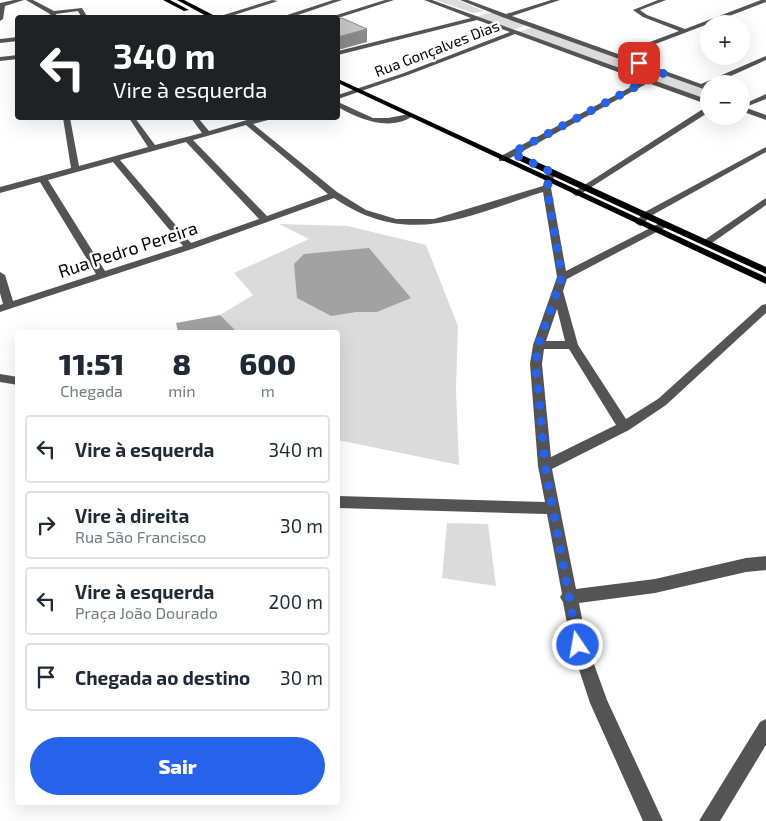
<!DOCTYPE html>
<html lang="pt">
<meta charset="utf-8">
<style>
:root{--surface:#fff;--page:#f2f2f3;--text:#1f2937;--muted:#747a83;--line:#e0e1e3;--accent:#2563eb}
body{margin:0;font-family:"Exo 2",sans-serif;background:var(--page);color:var(--text);height:100vh;display:flex;flex-direction:column;font-size:19px;white-space:nowrap}
*{box-sizing:border-box;margin:0}
p{font-size:16px;color:var(--muted)}
.icon{flex:none;width:28px;height:28px;fill:none;stroke:currentColor;stroke-width:2;stroke-linecap:round;stroke-linejoin:round}
.map{position:relative;flex:1;overflow:hidden}
.drawer{position:absolute;left:15px;top:330px;width:325px;height:475px;display:flex;flex-direction:column;background:var(--surface);border-radius:5px;box-shadow:0 5px 20px #0002}
.drawer>*{flex:none}
.banner{position:absolute;left:15px;top:15px;width:325px;height:105px;border-radius:5px;box-shadow:0 5px 20px #0002;background:#202124;color:#fff;overflow:hidden}
.buttons{position:absolute;left:700px;top:15px;display:grid;gap:10px}
.buttons a{display:grid;place-items:center;width:50px;height:50px;border-radius:50%;background:var(--surface);box-shadow:0 5px 20px #0002;font-size:25px}
.pin{position:absolute;display:grid;place-items:center;width:42px;height:42px;color:#fff;margin:-21px;border-radius:10px;box-shadow:0 2px 8px #0006}
.me{position:absolute;width:55px;margin:-28px;rotate:348deg;stroke-linejoin:round;filter:drop-shadow(0 0 4px #0008)}
.turn{display:flex;align-items:center;gap:18px;height:105px;padding:0 15px;font-size:22px}
.turn .icon{width:65px;height:65px;stroke-width:2.5}
.turn b{display:block;font-size:35px;line-height:42px}
.eta{display:flex;justify-content:space-evenly;align-items:center;height:85px;text-align:center}
.eta b{font-size:30px;font-weight:800;line-height:35px}
.primary-button{display:flex;gap:10px;margin-top:auto;padding:10px 15px}
.primary-button a{flex:1;height:58px;border-radius:30px;background:var(--accent);color:#fff;font-size:20px;font-weight:800;line-height:58px;text-align:center}
ul{padding:0;list-style:none}
li{display:flex;align-items:center;gap:15px;height:68px;margin:0 10px 8px;padding:0 5px;border:2px solid var(--line);border-radius:5px}
li div{flex:1}
li b{display:block;font-size:19px}
li em{font-style:normal}
.map>svg:first-child{display:block}
.green{fill:#dbdbdb}
.water{fill:#a2a2a2}
.lines{fill:none;stroke-linecap:round;stroke-linejoin:round}
.minor{fill:#545454;fill-rule:evenodd}
.major{fill:#000;fill-rule:evenodd}
.shaded-wall{fill:#898989}
.building{fill:#c4c4c4;stroke:#898989}
.route{stroke:#2563eb;stroke-width:9;stroke-dasharray:0 16.2}
.labels{text-anchor:middle;stroke-width:5;stroke-linejoin:round;paint-order:stroke}
.far-street-label{font-size:15px;fill:#000;stroke:#fff}
.street-label{font-size:18px;fill:#000;stroke:#fff}
</style>
<div class="map">
<svg width="766" height="821" viewBox="0 0 766 821">
<rect width="100%" height="100%" fill="#fff"/>
<g class="green">
<path d="M435,0H458L484,11L473,13Z"/>
<path d="M493,12L527,25L513,30L475,17Z"/>
<path d="M533,27L652,70L639,76L518,32Z"/>
<path d="M665,75L709,91V101L655,82Z"/>
<path d="M279,224L348,226L426,245L458,326L456,390L459,465L338,440V332H231L220,315L253,295L234,273L309,239Z"/>
<path d="M447,523L488,524L496,586L442,578Z"/>
</g>
<g class="water">
<path d="M369,248L411,298L377,312H356L331,316L297,298L294,264L304,254Z"/>
<path d="M220,315L237,332H178L176,323Z"/>
</g>
<g class="lines">
<g class="minor">
<path d="M14,0H24L5,6L3,19L0,21V3Z"/>
<path d="M26,0H33L54,11L82,8L88,18H82L78,11L56,14L57,18H51L50,14Z"/>
<path d="M272,0L278,1L225,18H214Z"/>
<path d="M333,0H342L289,18H278Z"/>
<path d="M385,0H394L338,18H327Z"/>
<path d="M424,0H432L647,78L654,77L653,80L709,100V105L648,83L505,161H499V157L642,81L515,34L408,75L338,99V95L404,73L510,32L477,20L338,55V51L471,18Z"/>
<path d="M460,0H468L506,14L551,0H560L512,16L618,54L679,31L643,17L633,10L658,0H666L640,10L647,15L685,29L761,0H766V2L624,56L701,84L766,56V60L713,84H709V91L502,17Z"/>
<path d="M18,37V41L0,43V39Z"/>
<path d="M18,55V59L0,61V57Z"/>
<path d="M766,94V99L748,106L744,104Z"/>
<path d="M338,102L373,118H388L409,114L413,116C389,132 359,119 338,107Z"/>
<path d="M741,106L766,115V120L741,111Z"/>
<path d="M706,107H709V112L579,195L576,196L572,193Z"/>
<path d="M63,118H70L79,166L148,147L129,118H135L155,145L202,133L191,118H198L209,131L247,120L268,118V120L253,124L337,192L366,210L396,219H434L543,186L547,172L554,170L555,172L551,188L566,271L662,222H668V226L567,279L563,291L578,345L626,419L658,399L762,305L766,304V313L666,405L629,430L552,469L576,589L655,579L746,558L766,556V570L746,572L655,593L579,603L587,645L607,700L663,821H643L590,703L571,645L563,602L560,597L562,594L547,514L338,508V496L545,502L538,466L530,364L533,345L557,277L543,192C466,216 409,249 334,198L192,249L0,312V305L3,304L0,293V272L5,275L13,301L96,274L40,182L0,193V187L71,168ZM246,125L328,194L267,216L193,140ZM186,142L259,219L191,243L120,160ZM113,162L183,246L105,271L48,180ZM557,309L565,341H546ZM544,349H569L616,425L551,457L542,364Z"/>
<path d="M766,147V152L649,217L643,225L640,226L635,223L643,213Z"/>
<path d="M766,198V205L709,245H703V241Z"/>
<path d="M0,374L18,377V385L0,382Z"/>
<path d="M766,719V745L720,821H699L760,722Z"/>
</g>
<g class="major">
<path d="M163,0H170L189,10L184,11Z"/>
<path d="M177,0H184L219,18H210Z"/>
<path d="M338,79L766,277V284L338,83Z"/>
<path d="M518,156H524L766,267V274L518,160Z"/>
</g>
</g>
<path class="shaded-wall" d="M367,29V42L338,50V37Z"/>
<path class="building" d="M342,18L367,29L338,37V19Z"/>
<g class="lines">
<path class="route" d="M578,645L545,466L536,364L538,345L562,277L547,188L551,172L512,153L648,80L664,73L639,63"/>
</g>
<g class="labels">
<g class="far-street-label">
<text transform="translate(437 49) rotate(-21)" y="5">Rua Gonçalves Dias</text>
</g>
<g class="street-label">
<text transform="translate(128 250) rotate(-18)" y="6">Rua Pedro Pereira</text>
</g>
</g>
</svg>
<div class="buttons">
<a>+</a>
<a>−</a>
</div>
<div class="pin" style="left:639px;top:63px;background:#d93025"><svg class="icon" aria-label="arrive" viewBox="0 0 24 24"><path d="M6 21V4h12l-3 4 3 4H6"/></svg></div>
<svg class="me" style="left:578px;top:645px" viewBox="-20 -20 40 40"><circle r="17" fill="#2563eb" stroke="#fff" stroke-width="3"/><path d="M0-11L8 9 0 5-8 9z" fill="#fff"/></svg>
<div class="banner">
<div class="turn"><svg class="icon" aria-label="left" viewBox="0 0 24 24"><path d="M17 20v-9H6M10 6l-5 5 5 5"/></svg><div><b>340 m</b>Vire à esquerda</div></div>
</div>
<section class="drawer">
<div class="eta">
<div><b>11:51</b><p>Chegada</p></div>
<div><b>8</b><p>min</p></div>
<div><b>600</b><p>m</p></div>
</div>
<ul>
<li><svg class="icon" aria-label="left" viewBox="0 0 24 24"><path d="M17 20v-9H6M10 6l-5 5 5 5"/></svg><div><b>Vire à esquerda</b></div><em>340 m</em></li>
<li><svg class="icon" aria-label="right" viewBox="0 0 24 24"><path d="M7 20v-9h11M14 6l5 5-5 5"/></svg><div><b>Vire à direita</b><p>Rua São Francisco</p></div><em>30 m</em></li>
<li><svg class="icon" aria-label="left" viewBox="0 0 24 24"><path d="M17 20v-9H6M10 6l-5 5 5 5"/></svg><div><b>Vire à esquerda</b><p>Praça João Dourado</p></div><em>200 m</em></li>
<li><svg class="icon" aria-label="arrive" viewBox="0 0 24 24"><path d="M6 21V4h12l-3 4 3 4H6"/></svg><div><b>Chegada ao destino</b></div><em>30 m</em></li>
</ul>
<div class="primary-button"><a>Sair</a></div>
</section>
</div>
